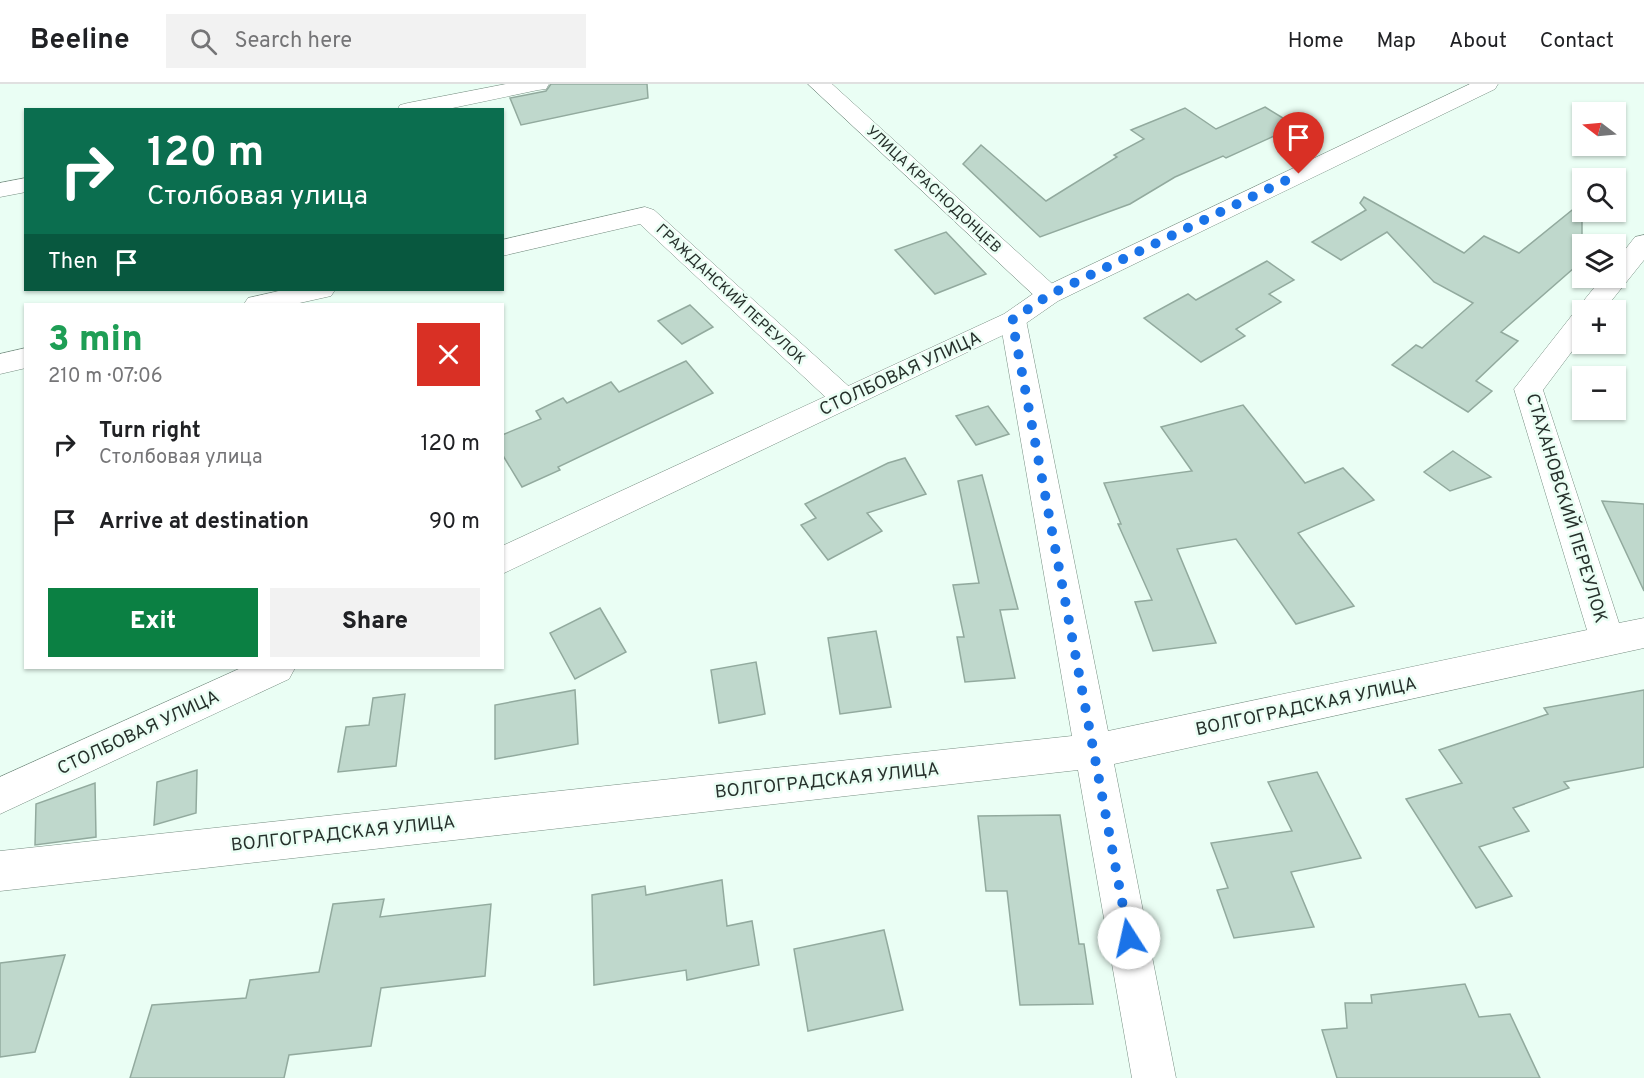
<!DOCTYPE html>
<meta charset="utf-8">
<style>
:root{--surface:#fff;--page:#f2f2f2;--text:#202124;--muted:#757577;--line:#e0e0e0;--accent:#0b8043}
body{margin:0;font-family:Overpass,sans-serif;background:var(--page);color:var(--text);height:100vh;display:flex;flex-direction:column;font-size:22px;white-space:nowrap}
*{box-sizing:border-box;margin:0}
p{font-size:20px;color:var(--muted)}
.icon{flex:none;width:33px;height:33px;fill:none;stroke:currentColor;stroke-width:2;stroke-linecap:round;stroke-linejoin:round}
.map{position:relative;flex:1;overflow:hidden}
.panel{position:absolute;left:24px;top:219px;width:480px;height:366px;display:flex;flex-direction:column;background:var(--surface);border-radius:0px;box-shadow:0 2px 4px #0004}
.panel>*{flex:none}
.hud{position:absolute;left:24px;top:24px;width:480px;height:183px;border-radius:0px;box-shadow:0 2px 4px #0004;background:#0b6e4f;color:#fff;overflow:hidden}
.needle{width:39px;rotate:286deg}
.controls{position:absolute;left:1572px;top:18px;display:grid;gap:12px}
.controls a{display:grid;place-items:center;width:54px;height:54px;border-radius:0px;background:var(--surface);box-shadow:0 2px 4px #0004;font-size:30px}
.pin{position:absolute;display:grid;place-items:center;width:51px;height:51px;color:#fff;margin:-62px -26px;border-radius:50% 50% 50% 0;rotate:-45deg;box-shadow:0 0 6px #0007}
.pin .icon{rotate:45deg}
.me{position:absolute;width:66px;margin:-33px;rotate:350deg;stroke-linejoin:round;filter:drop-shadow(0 0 4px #0008)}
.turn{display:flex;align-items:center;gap:21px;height:126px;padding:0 24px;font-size:27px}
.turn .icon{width:78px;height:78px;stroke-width:2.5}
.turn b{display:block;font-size:42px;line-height:51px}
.then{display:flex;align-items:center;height:57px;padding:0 24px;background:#0003;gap:12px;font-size:22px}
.round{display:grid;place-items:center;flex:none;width:63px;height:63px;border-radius:0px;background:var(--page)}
.summary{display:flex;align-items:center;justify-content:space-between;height:102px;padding:0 24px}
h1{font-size:36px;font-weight:800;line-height:45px;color:#1e9e55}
.primary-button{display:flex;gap:12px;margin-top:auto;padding:12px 24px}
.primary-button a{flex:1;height:69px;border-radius:0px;background:var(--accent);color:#fff;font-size:24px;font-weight:800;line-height:69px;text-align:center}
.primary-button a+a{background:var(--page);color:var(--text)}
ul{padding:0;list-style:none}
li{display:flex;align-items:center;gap:18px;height:78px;padding:0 24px}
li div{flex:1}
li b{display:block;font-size:22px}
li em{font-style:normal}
header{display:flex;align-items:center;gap:36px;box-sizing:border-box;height:84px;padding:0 30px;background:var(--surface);border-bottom:2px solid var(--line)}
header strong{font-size:28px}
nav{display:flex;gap:33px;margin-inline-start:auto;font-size:21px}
.search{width:420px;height:54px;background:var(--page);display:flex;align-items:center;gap:15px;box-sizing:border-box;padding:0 21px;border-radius:0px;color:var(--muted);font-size:22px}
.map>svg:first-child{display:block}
.building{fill:#bfd8cc;stroke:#92aa9e;stroke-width:1.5}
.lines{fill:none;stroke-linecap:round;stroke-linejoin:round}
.street-casing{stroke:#778e82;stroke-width:1}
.secondary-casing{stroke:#778e82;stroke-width:1}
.street{fill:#fff;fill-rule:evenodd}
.secondary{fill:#fff;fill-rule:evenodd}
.route{stroke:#1a73e8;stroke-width:10;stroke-dasharray:0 18}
.labels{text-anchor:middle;stroke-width:5;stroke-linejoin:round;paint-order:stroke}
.far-street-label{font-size:15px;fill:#26302b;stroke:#eafef4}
.street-label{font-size:18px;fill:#26302b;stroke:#eafef4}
</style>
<header>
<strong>Beeline</strong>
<div class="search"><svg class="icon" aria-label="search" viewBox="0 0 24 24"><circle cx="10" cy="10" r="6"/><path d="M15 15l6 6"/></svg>Search here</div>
<nav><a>Home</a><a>Map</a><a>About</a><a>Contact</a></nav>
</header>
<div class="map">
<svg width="1644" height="994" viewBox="0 0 1644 994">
<rect width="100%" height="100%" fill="#eafef4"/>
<g class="building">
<path d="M551,0H647L648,14L521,41L510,14L546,7Z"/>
<path d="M1265,23L1296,42L1226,74L1223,72L1175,93L1130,120L1040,153L963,80L981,61L1046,117L1117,73L1114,71L1144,55L1131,46L1185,24L1216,45Z"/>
<path d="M1364,113L1464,169L1484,152L1519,169L1582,118V177L1501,248L1518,257L1476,297L1492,307L1468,328L1392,281L1416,261L1422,264L1473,219L1434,198L1387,148L1341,176L1312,158L1366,126L1360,119Z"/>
<path d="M946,148L986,190L935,210L895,166Z"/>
<path d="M1267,177L1294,196L1269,210L1281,218L1236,245L1245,252L1201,278L1144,234L1188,210L1196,216Z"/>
<path d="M690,221L713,243L682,260L658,237Z"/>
<path d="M686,277L713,309L558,383L560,386L522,403L502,370V351L541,335L536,327L563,314L567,319L611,298L619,308Z"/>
<path d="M1243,321L1305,399L1343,384L1374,416L1298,449L1354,522L1296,540L1236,455L1177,465L1216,559L1153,567L1135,518L1152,516L1118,440H1121L1104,399L1192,387L1161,343Z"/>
<path d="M988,322L1009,350L976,361L956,332Z"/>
<path d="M1453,367L1491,393L1450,407L1424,388Z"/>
<path d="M905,374L926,410L867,429L882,447L828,476L801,441L816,434L805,420L888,379Z"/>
<path d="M982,391L1018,525L1000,526L1015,594L965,598L957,553H964L953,501L979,499L958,397Z"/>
<path d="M1602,417L1644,420V507Z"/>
<path d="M600,524L626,568L575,595L550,549Z"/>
<path d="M876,547L891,623L840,630L828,554Z"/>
<path d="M756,578L765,630L719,639L711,586Z"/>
<path d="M575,606L578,660L495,675V621Z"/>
<path d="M1644,606V683L1564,698L1569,704L1513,724L1529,747L1479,763L1512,812L1476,824L1406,715L1462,699L1439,666L1548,630L1544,624Z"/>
<path d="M405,610L396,682L338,688L346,643L369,641L373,614Z"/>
<path d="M197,686L196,729L154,741L157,698Z"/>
<path d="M1317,688L1361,774L1291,788L1314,843L1234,854L1217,806L1228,804L1211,759L1292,747L1268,698Z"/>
<path d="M95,699L96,753L35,761L36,720Z"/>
<path d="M1060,731L1079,860H1084L1093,920L1020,921L1007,807H986L978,732Z"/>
<path d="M722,796L727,842L752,837L759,881L687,896L686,886L594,901L592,811L645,802L646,811Z"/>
<path d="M384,815L380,833L491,820L485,892L381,904L371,962L289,971L284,994H130L152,921L246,914L250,896L319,888L333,820Z"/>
<path d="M884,846L903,926L808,947L794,865Z"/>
<path d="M65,871L35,968L0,973V879Z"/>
<path d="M1465,900L1479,933L1510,930L1540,994H1337L1322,946L1347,944L1345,919H1372L1371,911Z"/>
</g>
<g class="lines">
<defs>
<g id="street">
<path d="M506,0H549L546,5L538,6L443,26H397L400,21L408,19Z"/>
<path d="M808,0H832L1058,205L1062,211L1058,217L1049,220L1040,217Z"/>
<path d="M26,94V108L0,113V99Z"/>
<path d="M645,123L654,126L855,308L859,315L855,322L845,325L835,322L640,140L502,172V156Z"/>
<path d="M1644,151V176L1604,226H1582V254L1543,306L1619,539L1644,534V564L1114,680L1176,994H1132L1078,686L0,807V767L1072,652L1000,236L1004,230L1013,227L1022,230L1026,236L1108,647L1587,546L1514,305L1573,230L1578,228L1581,220L1602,194H1616V177L1635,153Z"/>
<path d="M283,206H335L331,212L295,220H244L248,214Z"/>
<path d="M26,264V284L0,290V270Z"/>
</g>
<g id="secondary">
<path d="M1470,0H1498L1495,5L1058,217L1022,242L502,490V462L1004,230L1040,205Z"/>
<path d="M241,584H295L289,595L0,730V693Z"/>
</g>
</defs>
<use href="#street" class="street-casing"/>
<use href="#secondary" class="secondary-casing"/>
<use href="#street" class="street"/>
<use href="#secondary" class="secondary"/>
</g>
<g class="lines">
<path class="route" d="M1129,854L1012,236L1049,211L1299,90"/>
</g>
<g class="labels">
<g class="far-street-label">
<text transform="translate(934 105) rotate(43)" y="5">УЛИЦА КРАСНОДОНЦЕВ</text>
<text transform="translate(731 210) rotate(43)" y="5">ГРАЖДАНСКИЙ ПЕРЕУЛОК</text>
</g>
<g class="street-label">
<text transform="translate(900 289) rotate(-25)" y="6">СТОЛБОВАЯ УЛИЦА</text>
<text transform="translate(1567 424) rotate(73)" y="6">СТАХАНОВСКИЙ ПЕРЕУЛОК</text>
<text transform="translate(1306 622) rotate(-12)" y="6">ВОЛГОГРАДСКАЯ УЛИЦА</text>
<text transform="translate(138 648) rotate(-25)" y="6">СТОЛБОВАЯ УЛИЦА</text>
<text transform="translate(827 696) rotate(-6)" y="6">ВОЛГОГРАДСКАЯ УЛИЦА</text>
<text transform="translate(343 749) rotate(-6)" y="6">ВОЛГОГРАДСКАЯ УЛИЦА</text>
</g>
</g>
</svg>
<div class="controls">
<a><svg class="needle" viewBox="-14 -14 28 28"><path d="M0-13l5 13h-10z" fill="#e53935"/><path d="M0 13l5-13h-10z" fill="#757577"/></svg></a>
<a><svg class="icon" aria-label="search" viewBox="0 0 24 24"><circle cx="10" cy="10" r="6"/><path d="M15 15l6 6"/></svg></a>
<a><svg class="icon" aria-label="layers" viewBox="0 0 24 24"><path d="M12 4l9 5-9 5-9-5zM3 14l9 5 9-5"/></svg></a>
<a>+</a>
<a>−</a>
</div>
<div class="pin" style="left:1299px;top:90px;background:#d93025"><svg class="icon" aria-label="arrive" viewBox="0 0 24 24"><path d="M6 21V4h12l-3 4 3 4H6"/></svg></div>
<svg class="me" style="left:1129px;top:854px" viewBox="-20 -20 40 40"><circle r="19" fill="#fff"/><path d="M0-13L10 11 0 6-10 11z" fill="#1a73e8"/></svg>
<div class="hud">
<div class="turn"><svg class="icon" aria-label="right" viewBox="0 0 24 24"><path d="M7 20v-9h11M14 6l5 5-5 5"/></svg><div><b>120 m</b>Столбовая улица</div></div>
<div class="then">Then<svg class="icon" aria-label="arrive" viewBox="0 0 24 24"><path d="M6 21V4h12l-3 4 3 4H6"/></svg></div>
</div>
<section class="panel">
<div class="summary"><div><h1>3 min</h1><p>210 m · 07:06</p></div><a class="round" style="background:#d93025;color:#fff"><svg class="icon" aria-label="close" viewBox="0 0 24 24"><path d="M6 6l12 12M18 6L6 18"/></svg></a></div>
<ul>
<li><svg class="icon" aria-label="right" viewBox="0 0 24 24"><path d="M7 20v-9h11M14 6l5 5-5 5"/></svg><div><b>Turn right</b><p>Столбовая улица</p></div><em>120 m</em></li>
<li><svg class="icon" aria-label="arrive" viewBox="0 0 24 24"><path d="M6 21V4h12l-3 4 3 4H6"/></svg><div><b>Arrive at destination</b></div><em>90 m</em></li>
</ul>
<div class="primary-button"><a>Exit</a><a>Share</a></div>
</section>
</div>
